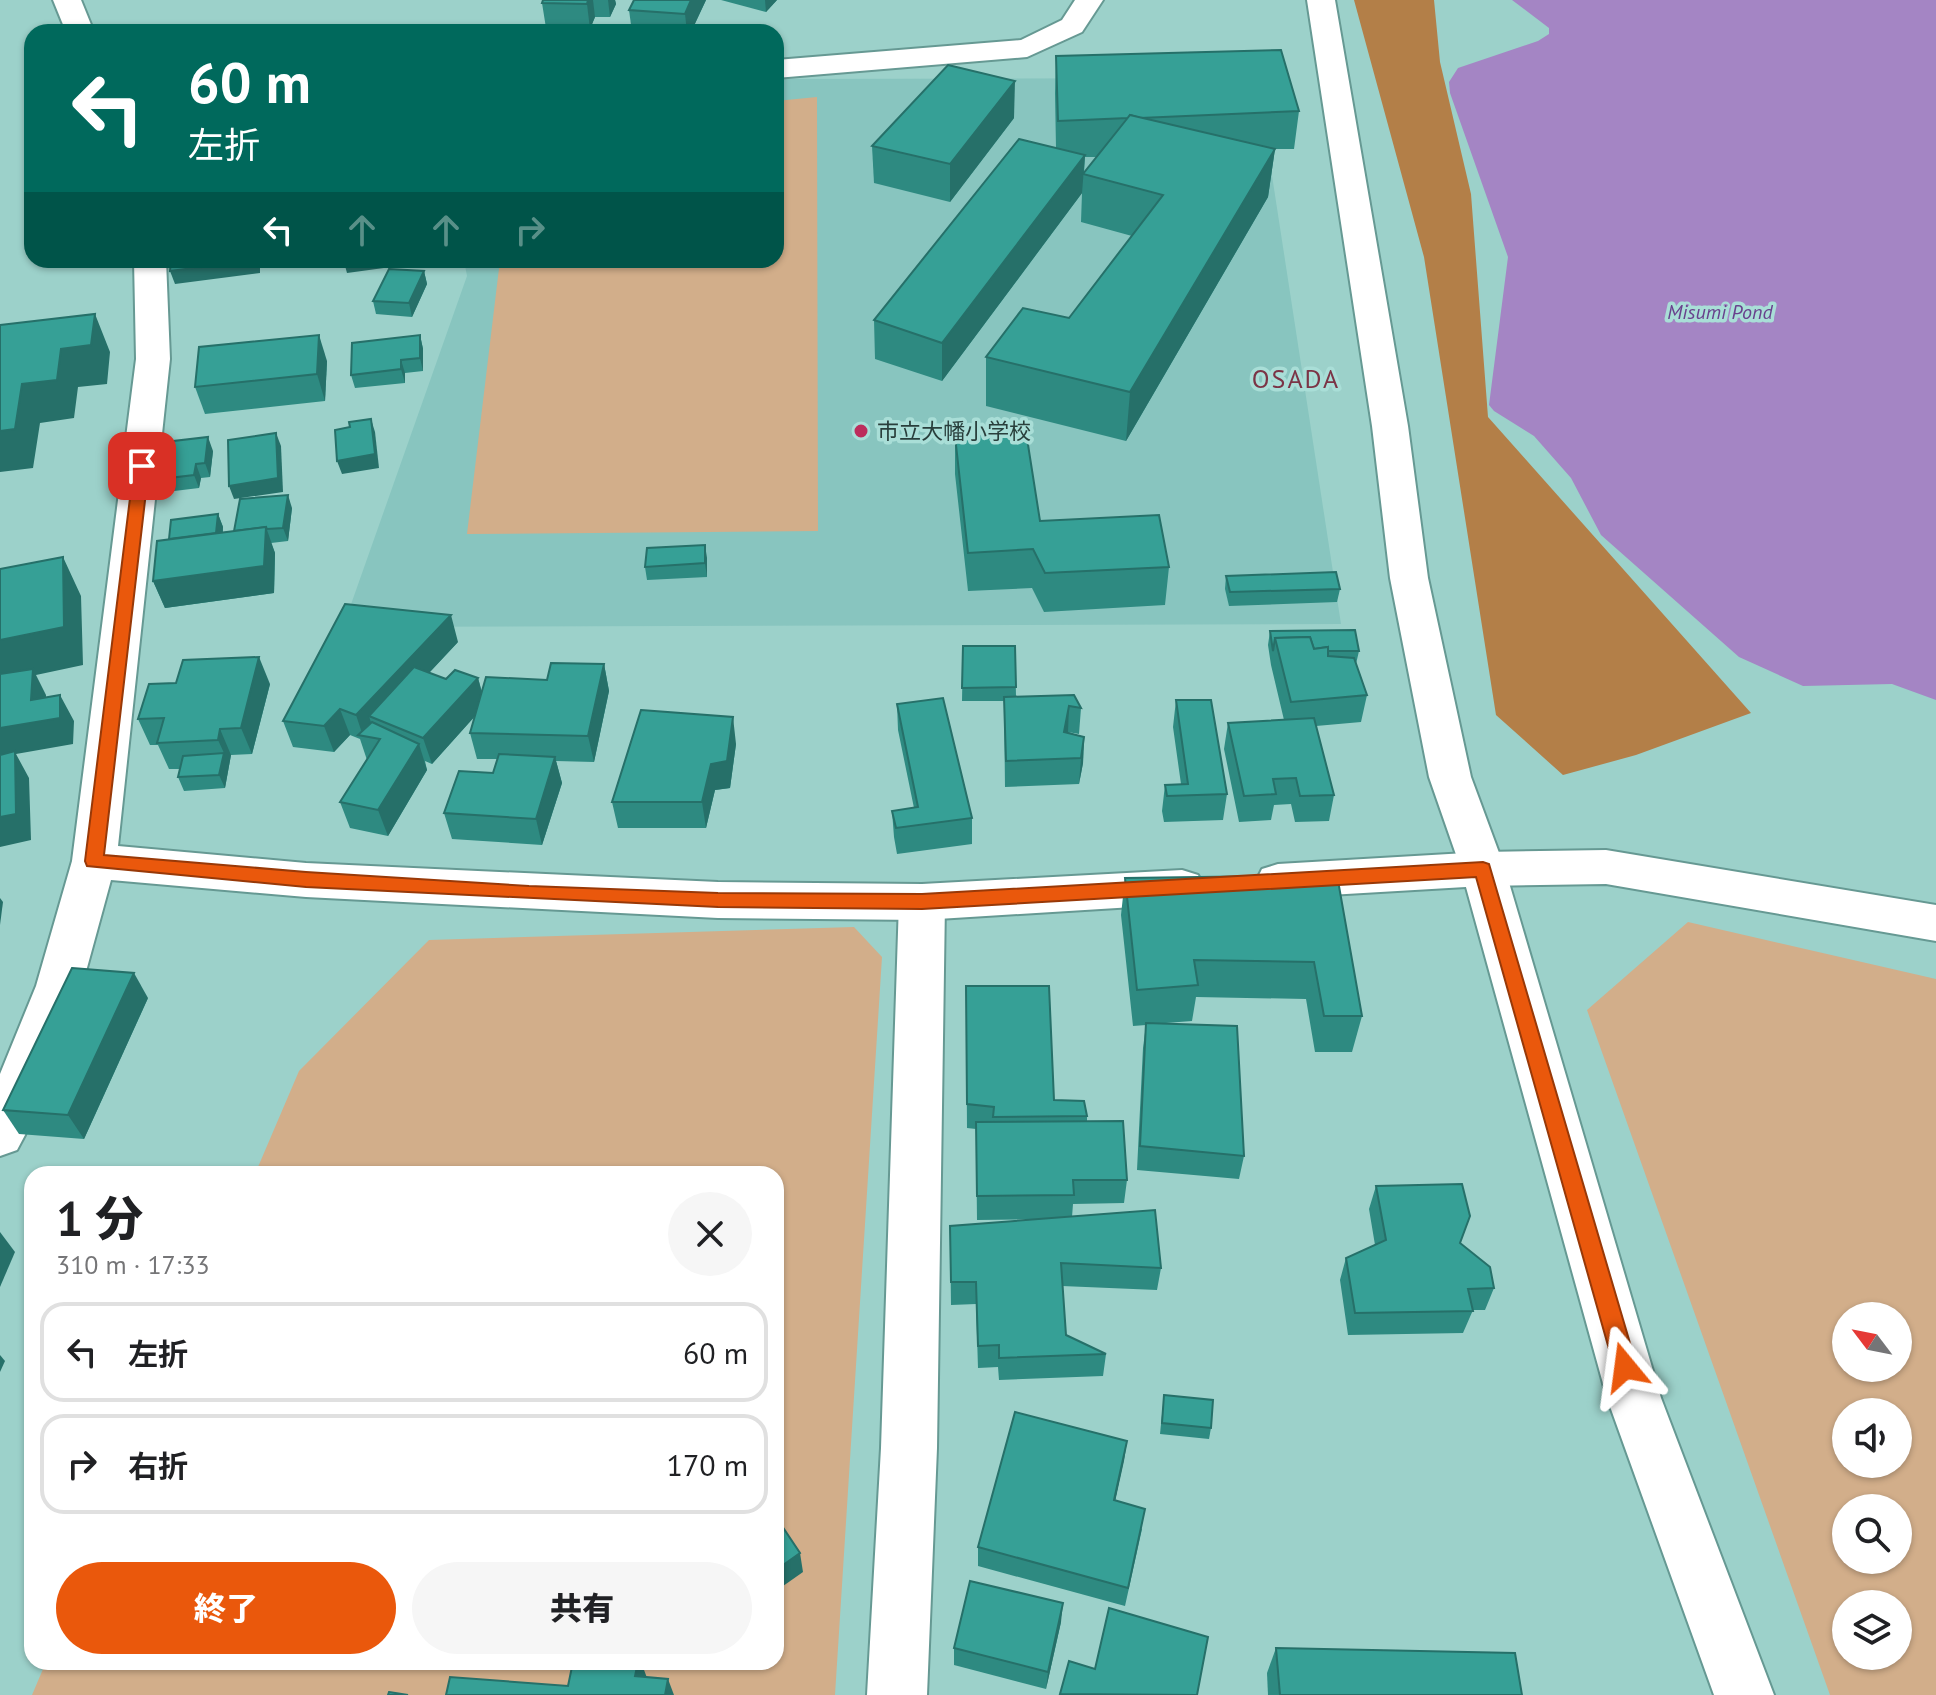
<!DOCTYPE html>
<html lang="ja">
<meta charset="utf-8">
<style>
:root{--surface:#fff;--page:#f6f6f6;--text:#202124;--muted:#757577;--line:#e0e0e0;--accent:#ea580c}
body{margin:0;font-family:"PT Sans","Noto Sans JP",sans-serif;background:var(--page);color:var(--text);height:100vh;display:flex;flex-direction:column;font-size:30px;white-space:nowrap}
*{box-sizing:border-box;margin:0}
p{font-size:26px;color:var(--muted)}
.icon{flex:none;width:44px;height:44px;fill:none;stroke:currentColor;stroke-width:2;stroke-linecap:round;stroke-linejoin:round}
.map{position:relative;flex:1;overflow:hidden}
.sheet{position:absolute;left:24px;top:1166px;width:760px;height:504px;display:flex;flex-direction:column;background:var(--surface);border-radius:24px;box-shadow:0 2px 6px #0004}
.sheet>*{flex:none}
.top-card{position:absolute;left:24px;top:24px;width:760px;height:244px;border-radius:24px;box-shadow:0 2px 6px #0004;background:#00695c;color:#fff;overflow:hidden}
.needle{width:52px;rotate:302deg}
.tools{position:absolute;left:1832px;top:1302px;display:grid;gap:16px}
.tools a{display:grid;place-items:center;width:80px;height:80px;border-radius:50%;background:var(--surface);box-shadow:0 2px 6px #0004;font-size:40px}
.pin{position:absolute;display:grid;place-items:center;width:68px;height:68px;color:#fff;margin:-34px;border-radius:16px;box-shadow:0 4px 12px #0006}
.me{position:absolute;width:88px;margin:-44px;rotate:344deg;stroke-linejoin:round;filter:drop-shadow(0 0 6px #0008)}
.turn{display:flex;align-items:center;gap:28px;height:168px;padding:0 32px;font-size:36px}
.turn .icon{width:104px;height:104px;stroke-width:2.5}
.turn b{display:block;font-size:56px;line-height:68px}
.lanes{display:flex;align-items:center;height:76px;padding:0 32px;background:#0003;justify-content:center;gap:40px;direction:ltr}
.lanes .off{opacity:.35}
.round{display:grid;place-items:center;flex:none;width:84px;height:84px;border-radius:42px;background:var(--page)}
.head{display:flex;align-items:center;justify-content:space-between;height:136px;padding:0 32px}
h1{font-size:48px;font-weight:800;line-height:60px}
.cta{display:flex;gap:16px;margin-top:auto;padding:16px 32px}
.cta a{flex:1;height:92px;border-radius:48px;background:var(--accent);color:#fff;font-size:32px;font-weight:800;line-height:92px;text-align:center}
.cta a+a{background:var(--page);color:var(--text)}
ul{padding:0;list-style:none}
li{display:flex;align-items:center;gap:24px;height:100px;margin:0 16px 12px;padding:0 16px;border:4px solid var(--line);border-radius:24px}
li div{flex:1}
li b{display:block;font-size:30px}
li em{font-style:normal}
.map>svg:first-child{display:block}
.built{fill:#88c5bf}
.green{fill:#d2ae8a;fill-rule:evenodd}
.forest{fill:#b37f48}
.water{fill:#a485c4}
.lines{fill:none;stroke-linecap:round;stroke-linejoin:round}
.minor-casing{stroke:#669993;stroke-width:4}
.tertiary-casing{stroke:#669993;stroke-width:4}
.minor{fill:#fff;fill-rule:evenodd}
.tertiary{fill:#fff;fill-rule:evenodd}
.wall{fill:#2e8a81;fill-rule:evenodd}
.shaded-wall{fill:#267069}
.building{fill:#36a096;stroke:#267069;stroke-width:2}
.route{fill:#ea580c;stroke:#983908;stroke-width:2}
.poi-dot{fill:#bc2d5c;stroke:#a9ded7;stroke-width:3}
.labels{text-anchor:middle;stroke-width:7;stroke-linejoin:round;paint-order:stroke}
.far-water-label{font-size:20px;font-style:italic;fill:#69418d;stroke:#a9ded7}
.poi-label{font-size:22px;fill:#293f3c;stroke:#a9ded7;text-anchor:start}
.quarter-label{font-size:26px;letter-spacing:2px;fill:#7b3446;stroke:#a9ded7}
</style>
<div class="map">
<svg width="1936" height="1695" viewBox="0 0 1936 1695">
<rect width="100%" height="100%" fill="#9cd1ca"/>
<path class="built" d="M1257,78L1341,624L343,627L467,276L464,260H776V79Z"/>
<g class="green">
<path d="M817,97L818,531L467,534L500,260H776V101Z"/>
<path d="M1688,922L1936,979V1695H1830L1587,1010ZM1846,1316H1898V1368H1846ZM1846,1412H1898V1464H1846ZM1846,1508H1898V1560H1846ZM1846,1604H1898V1656H1846Z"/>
<path d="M854,927L882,957L835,1695H32L46,1662H776V1174H255L299,1071L429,940Z"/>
</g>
<path class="forest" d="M1354,0H1434L1440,62L1471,194L1488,417L1751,713L1636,755L1563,775L1496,715L1424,257Z"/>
<path class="water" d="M1512,0H1936V700L1892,684L1803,686L1739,657L1601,535L1571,478L1534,436L1494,411L1489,405L1508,257L1450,93L1449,82L1458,68L1538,41L1549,34V28Z"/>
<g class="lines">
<defs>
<g id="minor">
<path d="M53,0H81L94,32H66Z"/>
<path d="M1075,0H1103L1082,32L1027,57L776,78V60L1021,40L1062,20Z"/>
<path d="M134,260H166L170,359L118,846L306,863L718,882L922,884L1182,870L1198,875L1204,887L1198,899L1182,904L922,920L718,918L306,897L111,880L82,986L25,1135L17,1150L0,1156V1074L36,986L72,861L136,359Z"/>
<path d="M1606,850L1936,905V941L1606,884L1483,886L1278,898L1262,893L1256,881L1262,869L1278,864L1483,852Z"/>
</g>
<g id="tertiary">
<path d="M1307,0H1335L1408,426L1428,578L1471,777L1505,869L1661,1398L1774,1695H1714L1607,1398L1461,869L1429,777L1390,578L1372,426Z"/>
<path d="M922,884L938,890L945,902L937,1448L927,1695H867L881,1448L899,902L906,890Z"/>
</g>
</defs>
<use href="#minor" class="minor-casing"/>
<use href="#tertiary" class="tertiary-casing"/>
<use href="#minor" class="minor"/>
<use href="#tertiary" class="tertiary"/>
</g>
<g class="wall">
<path d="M543,0H615L616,4L610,17H595L590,29L546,28L542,3Z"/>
<path d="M634,0H706L691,32H632L629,10Z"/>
<path d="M721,0H777L766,12Z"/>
<path d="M1056,56L1299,111L1294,149H1275L1268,197L1126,441L986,406V357L1069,318L1132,236L1081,222L1082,193L942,381L875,359L874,320L1056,148L1055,93ZM1085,157H1097L1084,173Z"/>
<path d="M1014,118L950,202L874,183L872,146Z"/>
<path d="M424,271L427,284L412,317L376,314L373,301Z"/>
<path d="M420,335L423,349V371L405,373V383L355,388L351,375Z"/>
<path d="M327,361L325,401L205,414L195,387Z"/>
<path d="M955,436L1040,521L1169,567L1165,605L1044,612L1032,588L968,591L955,474Z"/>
<path d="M213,451L210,477L201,478L199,488L166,492L160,479Z"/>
<path d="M292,508L288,541L271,543L275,553L274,593L165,608L153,581L169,539L218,514L223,527V532L234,531Z"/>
<path d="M707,558V577L647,580L645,567Z"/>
<path d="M1226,576L1340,589L1337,602L1229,606L1225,589Z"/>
<path d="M1270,631L1359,651L1356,664L1367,695L1361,722L1316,726L1334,795L1329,821L1295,822L1291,804L1274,805L1271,820L1239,822L1224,749L1228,723L1284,720L1271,665L1268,645Z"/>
<path d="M458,642L429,673L446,679L478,678L482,692L547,680L604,664L609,691L594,762L556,761L562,783L542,845L452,839L444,813L493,773L497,759H477L470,733L475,716L432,764L425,761L427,770L388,836L350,828L340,802L367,760L360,739L350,735L334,752L293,747L283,721Z"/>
<path d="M963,646H1015L1016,697L1081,708L1079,734L1068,732L1084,737L1083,763L1079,784L1005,787L1004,701H962Z"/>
<path d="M270,684L252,754L231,755L225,788L184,791L178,777L180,769H169L158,745H150L138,719Z"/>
<path d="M1176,700L1227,794L1223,820L1164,822L1162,811L1165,785L1181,784L1173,727Z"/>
<path d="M897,704L972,818V844L897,854L894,837L892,811L914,808L898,730Z"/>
<path d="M736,744L730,788L715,790L706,828H618L612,802Z"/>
<path d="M1337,875L1362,1016L1352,1052H1315L1306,999L1196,997L1192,1021L1166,1023L1244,1156L1239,1179L1137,1170L1143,1048L1146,1025L1133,1026L1121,915L1125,878Z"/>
<path d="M966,986L1054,1100L1087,1116V1121L1127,1180L1124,1203L1073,1204L1072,1217L1161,1268L1157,1290L1062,1286L1066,1335L1106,1354L1103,1376L999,1380L998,1367L978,1368L976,1304L951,1305L950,1226L1044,1219L977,1220L976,1129L967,1128Z"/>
<path d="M148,998L84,1139L19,1134L3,1110Z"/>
<path d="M1376,1186L1460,1243L1494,1288L1485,1310H1473L1463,1333L1348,1335L1340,1280L1346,1258L1375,1245L1369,1209Z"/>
<path d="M1164,1395L1211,1428L1209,1439L1160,1434Z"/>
<path d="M1127,1441L1115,1501L1142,1529L1125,1606L978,1566V1547Z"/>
<path d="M1061,1622L1046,1689L954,1665V1648Z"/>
<path d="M1276,1648L1522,1695H1268L1267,1673Z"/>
</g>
<g class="shaded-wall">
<path d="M588,0H593L595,17L590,29L587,4Z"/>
<path d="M608,0H615L616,4L610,17Z"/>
<path d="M691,0H706L691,32H687L685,14Z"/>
<path d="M765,0H777L766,12Z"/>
<path d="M1015,81L1014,118L950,202V164Z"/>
<path d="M1275,149L1268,197L1126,441L1130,392Z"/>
<path d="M1085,155L1082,193L942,381V343Z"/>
<path d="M255,260H260V273L175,284L170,271Z"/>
<path d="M329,260H428V262L347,273L344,262L330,264Z"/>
<path d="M424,271L427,284L412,317L409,303Z"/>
<path d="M95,314L110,352L107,384L78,387L74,418L40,423L33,468L0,472V431L22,384L61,349Z"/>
<path d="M319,335L327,361L325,401L317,374Z"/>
<path d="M420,335L423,349V371L420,358Z"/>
<path d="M401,360L405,373V383L401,369Z"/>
<path d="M371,419L375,432L379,468L342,474L337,461Z"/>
<path d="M276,433L281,446L283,492L234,499L229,486Z"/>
<path d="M208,437L213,451L210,477L205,463Z"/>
<path d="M196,464L201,478L199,488L194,475Z"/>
<path d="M288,495L292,508L288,541L283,528Z"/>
<path d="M218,514L223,527L221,546L216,533Z"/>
<path d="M266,527L275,553L274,593L165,608L153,581Z"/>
<path d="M705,545L707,558V577L705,563Z"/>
<path d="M63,557L81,596L83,665L36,675L46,695L45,720L60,695L74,721L73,744L16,754L29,778L31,840L0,847V728L31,700L0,682V640Z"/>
<path d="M451,615L458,642L383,722L369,716L374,732L363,736L356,715Z"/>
<path d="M259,657L270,684L252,754L241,728Z"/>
<path d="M604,664L609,691L594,762L588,736Z"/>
<path d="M478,678L485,705L432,764L423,738Z"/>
<path d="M1069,706L1068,732H1064Z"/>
<path d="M340,709L350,735L334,752L324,726Z"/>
<path d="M733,717L736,744L730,788L715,790L706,828L702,802L711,764Z"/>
<path d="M220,729L231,755L225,788L219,775L224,753L218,740Z"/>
<path d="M1084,737L1083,763L1079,784L1081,758Z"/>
<path d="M419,744L427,770L388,836L378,810Z"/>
<path d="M555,757L562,783L542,845L536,819Z"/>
<path d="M0,898L3,902L0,925Z"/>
<path d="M134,973L148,998L84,1139L68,1115Z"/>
<path d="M0,1232L15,1252L0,1287Z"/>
<path d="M0,1355L5,1361L0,1372Z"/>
<path d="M1127,1441L1124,1461L1111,1520L1114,1500Z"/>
<path d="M800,1553L803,1572L776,1591V1570Z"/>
<path d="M1063,1603L1061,1622L1046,1689L1048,1672Z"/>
<path d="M638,1662H641L649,1683L635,1676Z"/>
<path d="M668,1679L674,1695H665Z"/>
</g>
<g class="building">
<path d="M543,0H588L587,4L542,3Z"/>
<path d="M634,0H691L685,14L629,10Z"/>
<path d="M1281,50L1299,111L1140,118L1130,115L1128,118L1058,121L1056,56Z"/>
<path d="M948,65L1015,81L950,164L872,146Z"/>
<path d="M1130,115L1275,149L1130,392L986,357L1023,308L1069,318L1163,195L1083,174Z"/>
<path d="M1019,139L1085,155L942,343L874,320Z"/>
<path d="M171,260H255L170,271Z"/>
<path d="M389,269L424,271L409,303L373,301Z"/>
<path d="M95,314L91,345L61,349L57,380L22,384L15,429L0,431V325Z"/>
<path d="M319,335L317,374L195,387L199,347Z"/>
<path d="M420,335V358L401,360V369L351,375L352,343Z"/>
<path d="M371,419L375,454L337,461L335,430L350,427L349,422Z"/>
<path d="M1026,432L1040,521L1159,515L1169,567L1045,573L1033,549L968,553L955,436Z"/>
<path d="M276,433L278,478L229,486L228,440Z"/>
<path d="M208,437L205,463L196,464L194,475L160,479L165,442Z"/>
<path d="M288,495L283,528L267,529L266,527L234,531L240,499Z"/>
<path d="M218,514L216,533L169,539L171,520Z"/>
<path d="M266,527L264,566L153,581L157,541Z"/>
<path d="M705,545V563L645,567L647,548Z"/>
<path d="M63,557L64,627L0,640V569Z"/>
<path d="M1336,572L1340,589L1230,592L1226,576Z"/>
<path d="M345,604L451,615L356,715L340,709L324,726L283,721Z"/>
<path d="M1355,630L1359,651H1328V647L1314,649L1310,637L1275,638L1273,651L1270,631Z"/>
<path d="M1310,637L1314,649L1328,647V656L1354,658L1367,695L1291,702L1275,638Z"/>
<path d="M963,646H1015L1016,687L962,688Z"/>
<path d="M259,657L241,728L220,729L218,740L157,743L164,718L138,719L149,684L176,683L183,660Z"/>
<path d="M551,663L604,664L588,736L470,733L486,677L547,680Z"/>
<path d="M414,667L446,679L455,670L478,678L423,738L369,716Z"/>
<path d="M33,669L31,700L60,695V718L0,728V674Z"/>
<path d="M1074,695L1081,708L1069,706L1064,732L1084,737L1081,758L1006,761L1004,697Z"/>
<path d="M943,698L972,818L896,828L892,811L918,807L897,704Z"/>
<path d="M1176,700H1211L1227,794L1167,796L1165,785L1188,784Z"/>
<path d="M641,710L733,717L727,761L711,764L702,802H612Z"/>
<path d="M1314,718L1334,795L1300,796L1296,778L1273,779L1276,794L1244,796L1228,723Z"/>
<path d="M372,722L419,744L378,810L340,802L380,739L358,735Z"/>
<path d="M15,751L16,814L0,817V755Z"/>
<path d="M224,753L219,775L178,777L183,756Z"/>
<path d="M499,754L555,757L536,819L444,813L459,771L493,773Z"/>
<path d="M1337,875L1362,1016H1324L1314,962L1194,960L1198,985L1137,990L1125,878Z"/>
<path d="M72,968L134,973L68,1115L3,1110Z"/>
<path d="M966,986H1049L1054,1100L1084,1101L1087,1116L993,1117L994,1107L967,1104Z"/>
<path d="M1146,1023L1237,1026L1244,1156L1140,1146Z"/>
<path d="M1123,1121L1127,1180H1073L1074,1195L977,1196L976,1122Z"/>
<path d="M1462,1184L1470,1216L1460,1243L1490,1267L1494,1288L1468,1289L1473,1311L1355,1313L1346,1258L1386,1240L1376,1186Z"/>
<path d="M1155,1210L1161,1268L1061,1263L1066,1335L1106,1354L999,1358V1345L978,1346L976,1282H951L950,1226Z"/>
<path d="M1164,1395L1213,1400L1211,1428L1162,1423Z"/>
<path d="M1015,1412L1127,1441L1114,1500L1145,1509L1128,1588L978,1547Z"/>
<path d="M776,1517L800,1553L776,1570Z"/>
<path d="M970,1581L1063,1603L1048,1672L954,1648Z"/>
<path d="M1109,1608L1208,1637L1197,1695L1060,1694L1069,1661L1095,1669Z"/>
<path d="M1276,1648L1515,1653L1522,1695H1280Z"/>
<path d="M573,1662H638L635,1676L668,1679L665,1695H446L450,1677L568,1686Z"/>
<path d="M389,1692L408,1695H388Z"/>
</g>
<path class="route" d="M142,462L149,466L104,855L306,872L529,886L718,893L922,894L1483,862L1489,864L1637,1367L1633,1375L1625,1378L1618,1375L1614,1367L1476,877L922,909L718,907L306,887L87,866L85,861L134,466Z"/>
<circle class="poi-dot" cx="861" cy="431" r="8"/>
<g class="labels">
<g class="far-water-label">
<text x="1720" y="319">Misumi Pond</text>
</g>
<g class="poi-label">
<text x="877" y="439">市立大幡小学校</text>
</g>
<g class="quarter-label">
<text x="1296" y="388">OSADA</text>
</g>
</g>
</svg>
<div class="tools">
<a><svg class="needle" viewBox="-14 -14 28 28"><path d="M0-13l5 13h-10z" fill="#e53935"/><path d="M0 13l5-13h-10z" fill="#757577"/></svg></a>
<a><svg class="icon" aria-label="sound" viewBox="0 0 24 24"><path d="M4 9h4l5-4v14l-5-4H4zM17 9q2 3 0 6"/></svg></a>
<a><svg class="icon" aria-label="search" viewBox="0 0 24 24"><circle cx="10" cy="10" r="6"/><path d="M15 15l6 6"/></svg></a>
<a><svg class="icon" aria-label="layers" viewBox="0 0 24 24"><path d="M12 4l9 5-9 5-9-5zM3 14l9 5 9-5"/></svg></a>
</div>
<div class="pin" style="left:142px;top:466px;background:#d93025"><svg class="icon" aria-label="arrive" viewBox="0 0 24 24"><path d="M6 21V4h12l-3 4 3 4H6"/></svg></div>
<svg class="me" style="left:1625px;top:1367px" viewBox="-20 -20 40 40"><path d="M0-17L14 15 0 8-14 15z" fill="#ea580c" stroke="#fff" stroke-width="4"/></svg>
<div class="top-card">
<div class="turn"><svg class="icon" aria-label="left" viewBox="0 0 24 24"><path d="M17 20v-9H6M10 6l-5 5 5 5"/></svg><div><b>60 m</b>左折</div></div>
<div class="lanes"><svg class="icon" aria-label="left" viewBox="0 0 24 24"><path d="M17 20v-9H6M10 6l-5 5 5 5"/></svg><svg class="icon off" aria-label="ahead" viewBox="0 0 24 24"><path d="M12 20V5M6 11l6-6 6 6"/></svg><svg class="icon off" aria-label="ahead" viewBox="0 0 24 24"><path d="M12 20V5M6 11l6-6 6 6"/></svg><svg class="icon off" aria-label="right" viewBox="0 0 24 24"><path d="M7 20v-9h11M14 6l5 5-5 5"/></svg></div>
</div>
<section class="sheet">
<div class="head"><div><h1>1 分</h1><p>310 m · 17:33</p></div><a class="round"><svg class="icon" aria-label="close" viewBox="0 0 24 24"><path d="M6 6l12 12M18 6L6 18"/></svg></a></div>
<ul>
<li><svg class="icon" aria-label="left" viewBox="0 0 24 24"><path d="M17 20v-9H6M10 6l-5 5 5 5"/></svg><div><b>左折</b></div><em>60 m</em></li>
<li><svg class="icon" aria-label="right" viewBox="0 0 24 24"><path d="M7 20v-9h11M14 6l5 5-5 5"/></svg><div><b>右折</b></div><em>170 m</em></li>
</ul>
<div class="cta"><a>終了</a><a>共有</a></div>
</section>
</div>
